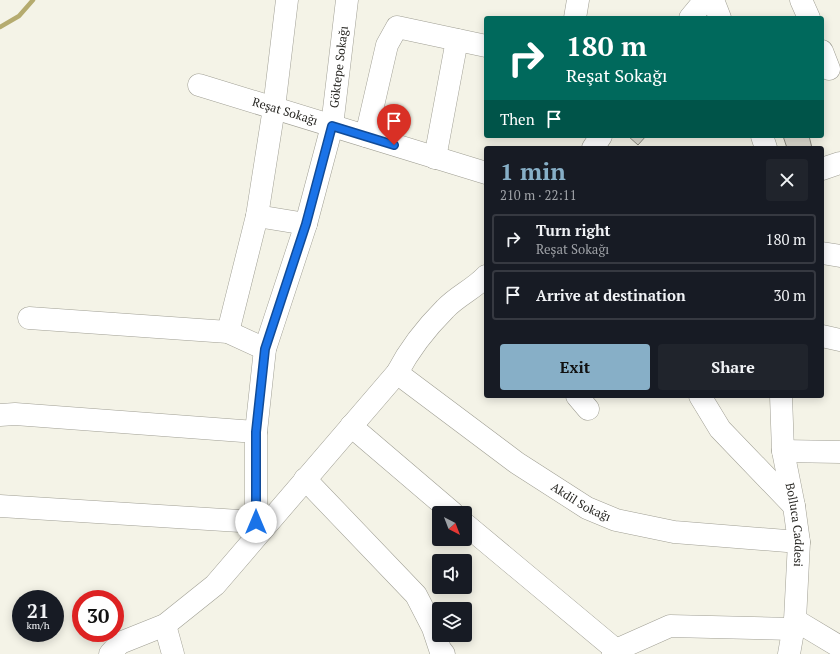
<!DOCTYPE html>
<meta charset="utf-8">
<style>
:root{--surface:#171b24;--page:#20242c;--text:#f1f3f6;--muted:#9ea1a6;--line:#363941;--accent:#87afc7}
body{margin:0;font-family:"PT Serif",serif;background:var(--page);color:var(--text);height:100vh;display:flex;flex-direction:column;font-size:15px;white-space:nowrap}
*{box-sizing:border-box;margin:0}
p{font-size:13px;color:var(--muted)}
.icon{flex:none;width:22px;height:22px;fill:none;stroke:currentColor;stroke-width:2;stroke-linecap:round;stroke-linejoin:round}
.map{position:relative;flex:1;overflow:hidden}
.panel{position:absolute;left:484px;top:146px;width:340px;height:252px;display:flex;flex-direction:column;background:var(--surface);border-radius:4px;box-shadow:0 2px 10px #0003}
.panel>*{flex:none}
.guide{position:absolute;left:484px;top:16px;width:340px;height:122px;border-radius:4px;box-shadow:0 2px 10px #0003;background:#00695c;color:#fff;overflow:hidden}
.needle{width:26px;rotate:138deg}
.controls{position:absolute;left:432px;top:506px;display:grid;gap:8px}
.controls a{display:grid;place-items:center;width:40px;height:40px;border-radius:4px;background:var(--surface);box-shadow:0 2px 10px #0003;font-size:20px}
.speed{position:absolute;left:12px;top:590px;display:flex;gap:8px;font-size:20px;font-weight:700;text-align:center}
.speed>*{display:grid;place-content:center;width:52px;height:52px;border-radius:50%;background:var(--surface);box-shadow:0 2px 10px #0003;line-height:1}
.speed small{font-size:10px;font-weight:400}
.speed .limit{border:6px solid #d22;background:#fff;color:#111}
.pin{position:absolute;display:grid;place-items:center;width:34px;height:34px;color:#fff;margin:-41px -17px;border-radius:50% 50% 50% 0;rotate:-45deg;box-shadow:0 0 4px #0007}
.pin .icon{rotate:45deg}
.me{position:absolute;width:44px;margin:-22px;rotate:0deg;stroke-linejoin:round;filter:drop-shadow(0 0 3px #0008)}
.turn{display:flex;align-items:center;gap:14px;height:84px;padding:0 16px;font-size:18px}
.turn .icon{width:52px;height:52px;stroke-width:2.5}
.turn b{display:block;font-size:28px;line-height:34px}
.then{display:flex;align-items:center;height:38px;padding:0 16px;background:#0003;gap:8px;font-size:15px}
.round{display:grid;place-items:center;flex:none;width:42px;height:42px;border-radius:4px;background:var(--page)}
.headline{display:flex;align-items:center;justify-content:space-between;height:68px;padding:0 16px}
h1{font-size:24px;font-weight:700;line-height:30px;color:var(--accent)}
.button{display:flex;gap:8px;margin-top:auto;padding:8px 16px}
.button a{flex:1;height:46px;border-radius:4px;background:var(--accent);color:#111;font-size:16px;font-weight:700;line-height:46px;text-align:center}
.button a+a{background:var(--page);color:var(--text)}
ul{padding:0;list-style:none}
li{display:flex;align-items:center;gap:12px;height:50px;margin:0 8px 6px;padding:0 8px;border:2px solid var(--line);border-radius:4px}
li div{flex:1}
li b{display:block;font-size:15px}
li em{font-style:normal}
.map>svg:first-child{display:block}
.lines{fill:none;stroke-linecap:round;stroke-linejoin:round}
.stream{stroke:#b5ab6f;stroke-width:4.5}
.building{fill:#dbd9ce;stroke:#8d8b81}
.minor-casing{stroke:#a09f94;stroke-width:23}
.minor{stroke:#fff;stroke-width:22}
.route-casing{stroke:#114b97;stroke-width:10}
.route{stroke:#1a73e8;stroke-width:7}
.labels{text-anchor:middle;stroke-width:4;stroke-linejoin:round;paint-order:stroke}
.street-label{font-size:12px;fill:#282723;stroke:#f4f3e7}
</style>
<div class="map">
<svg width="840" height="654" viewBox="0 0 840 654">
<rect width="100%" height="100%" fill="#f4f3e7"/>
<g class="lines">
<path class="stream" d="M0,27L19,16L33,0"/>
</g>
<g class="building">
<path d="M628,136H646L638,145Z"/>
<path d="M783,136H809L812,148H787Z"/>
</g>
<g class="lines">
<defs>
<g id="minor">
<path d="M713,0L720,18"/>
<path d="M801,0L809,18"/>
<path d="M575,18L578,0"/>
<path d="M690,18L705,0"/>
<path d="M822,51L829,69"/>
<path id="s1" d="M199,85L486,173"/>
<path d="M366,136L387,45L397,27L486,46"/>
<path d="M762,136L766,148"/>
<path d="M593,148L601,136"/>
<path d="M435,158L457,40"/>
<path d="M822,169L840,163"/>
<path d="M257,216L306,224"/>
<path d="M822,253L840,256"/>
<path d="M29,318L228,332L265,349"/>
<path d="M228,332L257,216L274,108L287,0"/>
<path d="M822,336L840,340"/>
<path id="s2" d="M397,373L517,463L587,508L616,520L674,532L799,542"/>
<path d="M577,396L588,409"/>
<path d="M700,396L720,429L794,506"/>
<path id="s3" d="M781,396L783,451L794,506L799,542L795,620L789,654"/>
<path d="M0,415L15,414L256,432"/>
<path d="M351,426L453,513"/>
<path d="M783,451L840,452"/>
<path d="M305,479L416,595L433,628L440,649L444,654"/>
<path d="M0,506L256,522"/>
<path d="M465,524L616,650L619,654"/>
<path id="s4" d="M263,528L256,522V432L265,349L306,224L332,126L347,0"/>
<path d="M795,620L840,647"/>
<path d="M165,625L173,654"/>
<path d="M110,654L120,643L165,625L215,585L397,373C409,350 426,328 445,309C457,296 474,289 486,276"/>
<path d="M613,654L616,650L670,626L793,629"/>
</g>
</defs>
<use href="#minor" class="minor-casing"/>
<use href="#minor" class="minor"/>
</g>
<g class="lines">
<defs>
<path id="route" d="M256,522V432L265,349L306,224L332,126L394,145"/>
</defs>
<use href="#route" class="route-casing"/>
<use href="#route" class="route"/>
</g>
<g class="labels">
<g class="street-label">
<text dy="4" stroke="none"><textPath href="#s4" startOffset="475">Göktepe Sokağı</textPath></text>
<text dy="4" stroke="none"><textPath href="#s1" startOffset="90">Reşat Sokağı</textPath></text>
<text dy="4" stroke="none"><textPath href="#s2" startOffset="225">Akdil Sokağı</textPath></text>
<text dy="4" stroke="none"><textPath href="#s3" startOffset="130">Bolluca Caddesi</textPath></text>
</g>
</g>
</svg>
<div class="controls">
<a><svg class="needle" viewBox="-14 -14 28 28"><path d="M0-13l5 13h-10z" fill="#e53935"/><path d="M0 13l5-13h-10z" fill="#9ea1a6"/></svg></a>
<a><svg class="icon" aria-label="sound" viewBox="0 0 24 24"><path d="M4 9h4l5-4v14l-5-4H4zM17 9q2 3 0 6"/></svg></a>
<a><svg class="icon" aria-label="layers" viewBox="0 0 24 24"><path d="M12 4l9 5-9 5-9-5zM3 14l9 5 9-5"/></svg></a>
</div>
<div class="speed"><div>21<small>km/h</small></div><div class="limit">30</div></div>
<div class="pin" style="left:394px;top:145px;background:#d93025"><svg class="icon" aria-label="arrive" viewBox="0 0 24 24"><path d="M6 21V4h12l-3 4 3 4H6"/></svg></div>
<svg class="me" style="left:256px;top:522px" viewBox="-20 -20 40 40"><circle r="19" fill="#fff"/><path d="M0-13L10 11 0 6-10 11z" fill="#1a73e8"/></svg>
<div class="guide">
<div class="turn"><svg class="icon" aria-label="right" viewBox="0 0 24 24"><path d="M7 20v-9h11M14 6l5 5-5 5"/></svg><div><b>180 m</b>Reşat Sokağı</div></div>
<div class="then">Then<svg class="icon" aria-label="arrive" viewBox="0 0 24 24"><path d="M6 21V4h12l-3 4 3 4H6"/></svg></div>
</div>
<section class="panel">
<div class="headline"><div><h1>1 min</h1><p>210 m · 22:11</p></div><a class="round"><svg class="icon" aria-label="close" viewBox="0 0 24 24"><path d="M6 6l12 12M18 6L6 18"/></svg></a></div>
<ul>
<li><svg class="icon" aria-label="right" viewBox="0 0 24 24"><path d="M7 20v-9h11M14 6l5 5-5 5"/></svg><div><b>Turn right</b><p>Reşat Sokağı</p></div><em>180 m</em></li>
<li><svg class="icon" aria-label="arrive" viewBox="0 0 24 24"><path d="M6 21V4h12l-3 4 3 4H6"/></svg><div><b>Arrive at destination</b></div><em>30 m</em></li>
</ul>
<div class="button"><a>Exit</a><a>Share</a></div>
</section>
</div>
